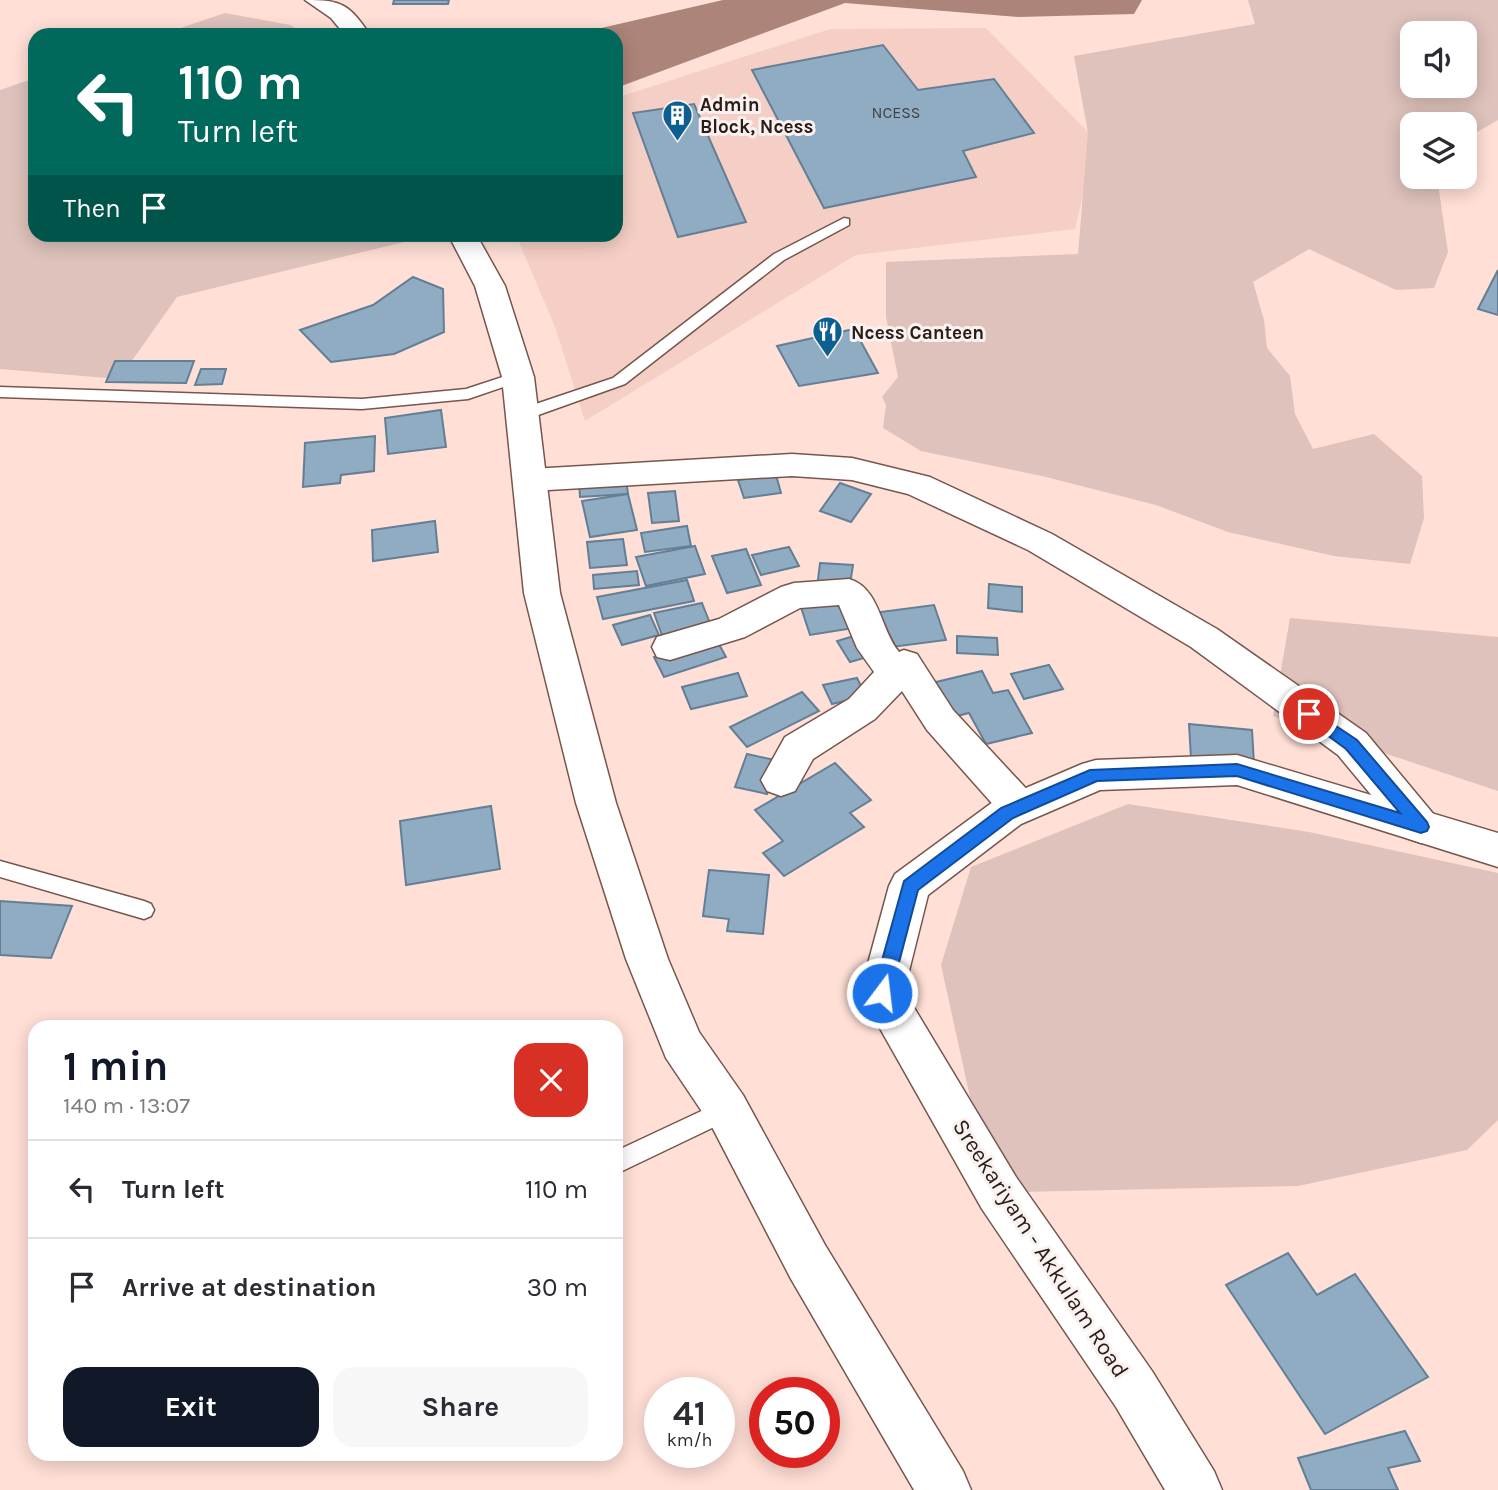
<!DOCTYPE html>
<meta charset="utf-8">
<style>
:root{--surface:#fff;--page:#f7f7f7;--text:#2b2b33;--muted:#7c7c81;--line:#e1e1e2;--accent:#111827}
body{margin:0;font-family:Karla,sans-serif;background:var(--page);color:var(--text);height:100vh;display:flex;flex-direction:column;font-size:26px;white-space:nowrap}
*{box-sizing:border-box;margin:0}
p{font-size:23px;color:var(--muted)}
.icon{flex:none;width:38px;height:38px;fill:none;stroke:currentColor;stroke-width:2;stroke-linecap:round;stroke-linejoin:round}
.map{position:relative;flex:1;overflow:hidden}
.panel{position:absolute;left:28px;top:1020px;width:595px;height:441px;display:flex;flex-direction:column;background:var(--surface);border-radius:21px;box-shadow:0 4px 18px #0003}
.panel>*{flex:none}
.guide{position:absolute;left:28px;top:28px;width:595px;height:214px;border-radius:21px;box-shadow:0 4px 18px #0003;background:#00695c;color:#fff;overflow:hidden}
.controls{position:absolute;left:1400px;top:21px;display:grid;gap:14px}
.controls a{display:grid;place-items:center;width:77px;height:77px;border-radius:14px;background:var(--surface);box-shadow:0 4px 18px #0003;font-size:35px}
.speed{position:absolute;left:644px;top:1377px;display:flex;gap:14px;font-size:35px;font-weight:700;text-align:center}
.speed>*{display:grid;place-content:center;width:91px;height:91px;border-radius:50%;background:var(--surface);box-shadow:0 4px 18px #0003;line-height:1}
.speed small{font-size:18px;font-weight:400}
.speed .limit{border:10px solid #d22;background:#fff;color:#111}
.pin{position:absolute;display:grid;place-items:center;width:60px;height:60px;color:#fff;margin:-30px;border:4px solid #fff;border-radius:50%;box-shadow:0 2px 7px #0007}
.me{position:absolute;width:77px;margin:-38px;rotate:15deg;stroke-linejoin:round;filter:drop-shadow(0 0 5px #0008)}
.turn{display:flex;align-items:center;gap:24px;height:147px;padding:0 35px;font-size:32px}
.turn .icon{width:91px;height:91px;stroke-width:2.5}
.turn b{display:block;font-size:49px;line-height:60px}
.then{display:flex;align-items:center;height:66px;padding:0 35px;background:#0003;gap:14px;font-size:26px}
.round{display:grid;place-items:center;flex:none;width:74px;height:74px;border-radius:21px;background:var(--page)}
.head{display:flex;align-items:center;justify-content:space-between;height:119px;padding:0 35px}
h1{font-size:42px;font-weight:700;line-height:52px;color:var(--accent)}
.primary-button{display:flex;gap:14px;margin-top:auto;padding:14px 35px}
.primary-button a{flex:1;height:80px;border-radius:21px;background:var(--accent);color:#fff;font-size:28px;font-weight:700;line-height:80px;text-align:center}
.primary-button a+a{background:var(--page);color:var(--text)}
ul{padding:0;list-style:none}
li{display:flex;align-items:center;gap:21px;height:98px;padding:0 35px;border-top:2px solid var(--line)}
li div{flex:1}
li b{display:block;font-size:26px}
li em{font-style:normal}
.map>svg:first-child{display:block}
.built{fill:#f5cfc5}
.green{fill:#dec2bb;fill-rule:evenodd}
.water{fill:#ad8479}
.building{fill:#8facc3;stroke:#637f95;stroke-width:2}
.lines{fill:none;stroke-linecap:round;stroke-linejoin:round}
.service-casing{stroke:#77564d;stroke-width:3}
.minor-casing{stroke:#77564d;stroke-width:3}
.secondary-casing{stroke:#77564d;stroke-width:3}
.service{fill:#fff;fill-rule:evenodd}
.minor{fill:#fff;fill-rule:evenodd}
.secondary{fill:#fff;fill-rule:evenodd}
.route{fill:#1a73e8;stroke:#114b97;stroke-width:2}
.labels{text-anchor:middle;stroke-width:6;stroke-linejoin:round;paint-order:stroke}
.far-number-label{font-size:16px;fill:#434043}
.far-poi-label{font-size:19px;font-weight:bold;fill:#2a1c18;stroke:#faf2f0;text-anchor:start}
.street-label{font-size:23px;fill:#2a1c18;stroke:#faf2f0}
</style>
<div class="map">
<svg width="1498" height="1490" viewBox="0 0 1498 1490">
<rect width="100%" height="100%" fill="#ffdfd6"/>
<path class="built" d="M986,28L1096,140L1075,229L856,255L585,421L555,327L516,235L616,234V98L830,29Z"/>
<g class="green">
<path d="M1248,0H1498V120L1465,139V124H1412V177H1437L1448,252L1434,288L1396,290L1309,249L1253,282L1264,320L1267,348L1290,376L1295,414L1313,449L1374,434L1422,476L1424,518L1410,564L1334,556L1228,532L1156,505L1042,476L921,451L883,428L886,405L882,397L898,377L886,317V262L1078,254L1088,133L1074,56L1255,24ZM1412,33H1465V86H1412Z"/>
<path d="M225,13L290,25L308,35H160Z"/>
<path d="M35,78V234L433,235L177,297L119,379L0,369V90Z"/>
<path d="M1290,618L1498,637V791L1273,716Z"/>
<path d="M1128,804L1309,832L1498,873V1120L1467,1150L1298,1186L1019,1192L970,1097L941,965L971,867Z"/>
</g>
<path class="water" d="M723,0H1142L1134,14L1018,17L845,3L616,88V35H571Z"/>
<g class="building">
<path d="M394,0H449L448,4H393Z"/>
<path d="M883,45L918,90L994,79L1034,133L963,151L976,177L824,208L752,70Z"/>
<path d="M694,104L746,222L678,237L633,113Z"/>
<path d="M1498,270V315L1478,309Z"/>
<path d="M413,277L443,289L444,332L394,354L331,362L300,330L373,305Z"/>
<path d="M854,329L878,373L799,386L777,346Z"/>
<path d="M115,361H194L186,383L106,382Z"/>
<path d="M201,369H226L222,384L195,385Z"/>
<path d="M441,410L446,447L388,454L385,418Z"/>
<path d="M375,436L374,471L341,475L340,483L303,487L305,443Z"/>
<path d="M776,475L781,493L744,498L738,480Z"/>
<path d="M626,479L628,494L580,497L579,482Z"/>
<path d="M840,483L871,494L851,522L820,511Z"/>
<path d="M675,491L679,521L652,523L648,493Z"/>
<path d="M628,494L637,530L590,537L582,501Z"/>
<path d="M435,521L438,552L373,561L372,530Z"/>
<path d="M687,526L691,546L645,552L641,533Z"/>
<path d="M623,539L627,565L590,568L587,542Z"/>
<path d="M695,546L705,574L646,586L636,557Z"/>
<path d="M789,547L799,566L761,575L752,555Z"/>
<path d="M746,549L761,585L727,593L712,556Z"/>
<path d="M820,563L853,565L849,591L817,588Z"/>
<path d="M637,571L639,585L594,589L593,575Z"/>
<path d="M687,580L694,601L603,619L597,597Z"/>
<path d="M989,584L1022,587V612L988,608Z"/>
<path d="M848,594L860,627L810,635L799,601Z"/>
<path d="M702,603L713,631L664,641L654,613Z"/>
<path d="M934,605L946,640L876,649L865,614Z"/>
<path d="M650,615L659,635L622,645L613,625Z"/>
<path d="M864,633L878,654L850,662L837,641Z"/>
<path d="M957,636L997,638L998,655L957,653Z"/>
<path d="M715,637L726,657L664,677L654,657Z"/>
<path d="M1049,665L1063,689L1024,699L1011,674Z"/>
<path d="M982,671L993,693L1008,690L1032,733L986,744L969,713L949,718L932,683Z"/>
<path d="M738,673L747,696L691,709L682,687Z"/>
<path d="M857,678L866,696L832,704L823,685Z"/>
<path d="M802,692L819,711L747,747L730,727Z"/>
<path d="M1189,724L1252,730L1254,764L1191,758Z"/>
<path d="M747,754L779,761L767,794L735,787Z"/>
<path d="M835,763L871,800L850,813L864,827L784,876L763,853L783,841L755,810Z"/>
<path d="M491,806L500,869L406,885L400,821Z"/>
<path d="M709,870L769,875L763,934L727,931L729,919L703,916Z"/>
<path d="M0,901L72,906L51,958L0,955Z"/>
<path d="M1288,1253L1317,1295L1355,1274L1428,1377L1325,1434L1226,1285Z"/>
<path d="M1405,1431L1420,1461L1388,1468L1398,1490H1311L1298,1458Z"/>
</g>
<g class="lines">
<defs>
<g id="service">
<path d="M844,218L849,219V225L784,260L625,384L527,419L521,420L513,415L515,411L613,378L774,254Z"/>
<path d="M518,372L526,377L524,380L468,399L362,409L0,397V387L362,399L466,389Z"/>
<path d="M0,861L144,901L151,904L154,910L151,916L144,919L0,877Z"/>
<path d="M727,1099L735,1103L738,1110L735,1117L616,1174V1151Z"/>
</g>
<g id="minor">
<path d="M792,454L852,458L930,477L1052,534L1217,629L1366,733L1435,816L1441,827L1435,838L1421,843L1407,838L1338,755L1191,647L1028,550L908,494L852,480L792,476L531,491L519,488L514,480L519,472L531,469Z"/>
<path d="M849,579C880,588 880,629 899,652L904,650L917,654L953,710L1033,796L1039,807L1033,818L1019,823L1005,818L927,730L902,691L875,719L813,759L795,791L781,796L767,791L761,780L785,737L849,699L874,672L857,648L839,605L800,608L745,637L670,660L657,657L652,647L657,637L719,619L781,587L794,583Z"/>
</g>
<g id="secondary">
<path d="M305,0C342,0 349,4 370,35H345L331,18Z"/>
<path d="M448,234H476L505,286L534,377L560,593L616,803L668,959L699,1032L743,1095L825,1245L963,1471L971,1490H914L791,1279L711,1125L666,1058L626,959L576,803L524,593L502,377L475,286Z"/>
<path d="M1237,755L1498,833V867L1237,785L1100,790L1021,824L928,895L904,991L1016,1177L1152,1371L1214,1471L1222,1490H1165L1116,1407L982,1209L860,993L889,886L895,874L993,802L1082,764L1096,760Z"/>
</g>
</defs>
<use href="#service" class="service-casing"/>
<use href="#minor" class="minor-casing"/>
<use href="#secondary" class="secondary-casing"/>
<use href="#service" class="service"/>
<use href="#minor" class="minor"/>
<use href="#secondary" class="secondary"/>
</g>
<path class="route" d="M1309,708L1357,740L1427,822L1429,827L1427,831L1421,833L1237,776L1097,781L1013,818L918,890L891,993L888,999L882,1001L875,999L873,993L904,881L1001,808L1090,770L1237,764L1400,813L1346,749L1304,718L1302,714L1304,710Z"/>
<defs>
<symbol id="building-pin" viewBox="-11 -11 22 30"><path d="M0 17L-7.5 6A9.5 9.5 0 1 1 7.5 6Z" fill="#0b5f91" stroke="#faf2f0"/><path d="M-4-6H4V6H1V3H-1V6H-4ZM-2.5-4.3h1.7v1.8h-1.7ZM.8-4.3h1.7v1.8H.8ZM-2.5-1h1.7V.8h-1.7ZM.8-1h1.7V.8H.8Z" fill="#fff"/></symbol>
<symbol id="restaurant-pin" viewBox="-11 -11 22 30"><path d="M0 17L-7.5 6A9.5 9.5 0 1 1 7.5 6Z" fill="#0b5f91" stroke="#faf2f0"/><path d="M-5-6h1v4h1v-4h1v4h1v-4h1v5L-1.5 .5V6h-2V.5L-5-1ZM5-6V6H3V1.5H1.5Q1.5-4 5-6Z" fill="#fff"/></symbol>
</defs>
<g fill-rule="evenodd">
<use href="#building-pin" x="660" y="98" width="35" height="47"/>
<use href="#restaurant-pin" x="810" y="314" width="35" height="47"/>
</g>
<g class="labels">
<g class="far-number-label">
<text x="896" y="118">NCESS</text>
</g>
<g class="far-poi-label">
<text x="700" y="111">Admin<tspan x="700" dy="22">Block, Ncess</tspan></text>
<text x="851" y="339">Ncess Canteen</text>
</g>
<g class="street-label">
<text transform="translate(1041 1248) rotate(57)" y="8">Sreekariyam - Akkulam Road</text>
</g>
</g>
</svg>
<div class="controls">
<a><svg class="icon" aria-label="sound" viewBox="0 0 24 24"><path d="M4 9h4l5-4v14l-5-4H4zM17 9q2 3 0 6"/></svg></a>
<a><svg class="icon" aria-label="layers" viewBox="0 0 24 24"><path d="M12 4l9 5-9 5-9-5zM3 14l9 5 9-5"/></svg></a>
</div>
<div class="speed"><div>41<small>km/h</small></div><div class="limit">50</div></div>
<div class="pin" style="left:1309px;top:714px;background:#d93025"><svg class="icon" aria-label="arrive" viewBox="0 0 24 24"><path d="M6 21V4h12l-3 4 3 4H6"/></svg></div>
<svg class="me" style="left:882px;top:993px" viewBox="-20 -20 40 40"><circle r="17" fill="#1a73e8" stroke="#fff" stroke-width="3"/><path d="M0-11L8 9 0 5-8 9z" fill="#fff"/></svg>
<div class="guide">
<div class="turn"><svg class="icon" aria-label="left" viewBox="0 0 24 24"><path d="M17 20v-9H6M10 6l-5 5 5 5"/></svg><div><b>110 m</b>Turn left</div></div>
<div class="then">Then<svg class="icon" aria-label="arrive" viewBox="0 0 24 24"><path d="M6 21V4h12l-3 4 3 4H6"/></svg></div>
</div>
<section class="panel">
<div class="head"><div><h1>1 min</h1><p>140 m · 13:07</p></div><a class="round" style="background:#d93025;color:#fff"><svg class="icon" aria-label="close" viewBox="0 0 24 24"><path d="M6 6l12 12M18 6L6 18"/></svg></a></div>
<ul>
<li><svg class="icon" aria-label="left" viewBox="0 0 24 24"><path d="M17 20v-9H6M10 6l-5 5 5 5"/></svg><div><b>Turn left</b></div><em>110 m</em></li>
<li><svg class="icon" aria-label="arrive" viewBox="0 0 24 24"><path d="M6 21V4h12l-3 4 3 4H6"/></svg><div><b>Arrive at destination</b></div><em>30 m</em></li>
</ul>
<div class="primary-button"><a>Exit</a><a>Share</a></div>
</section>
</div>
